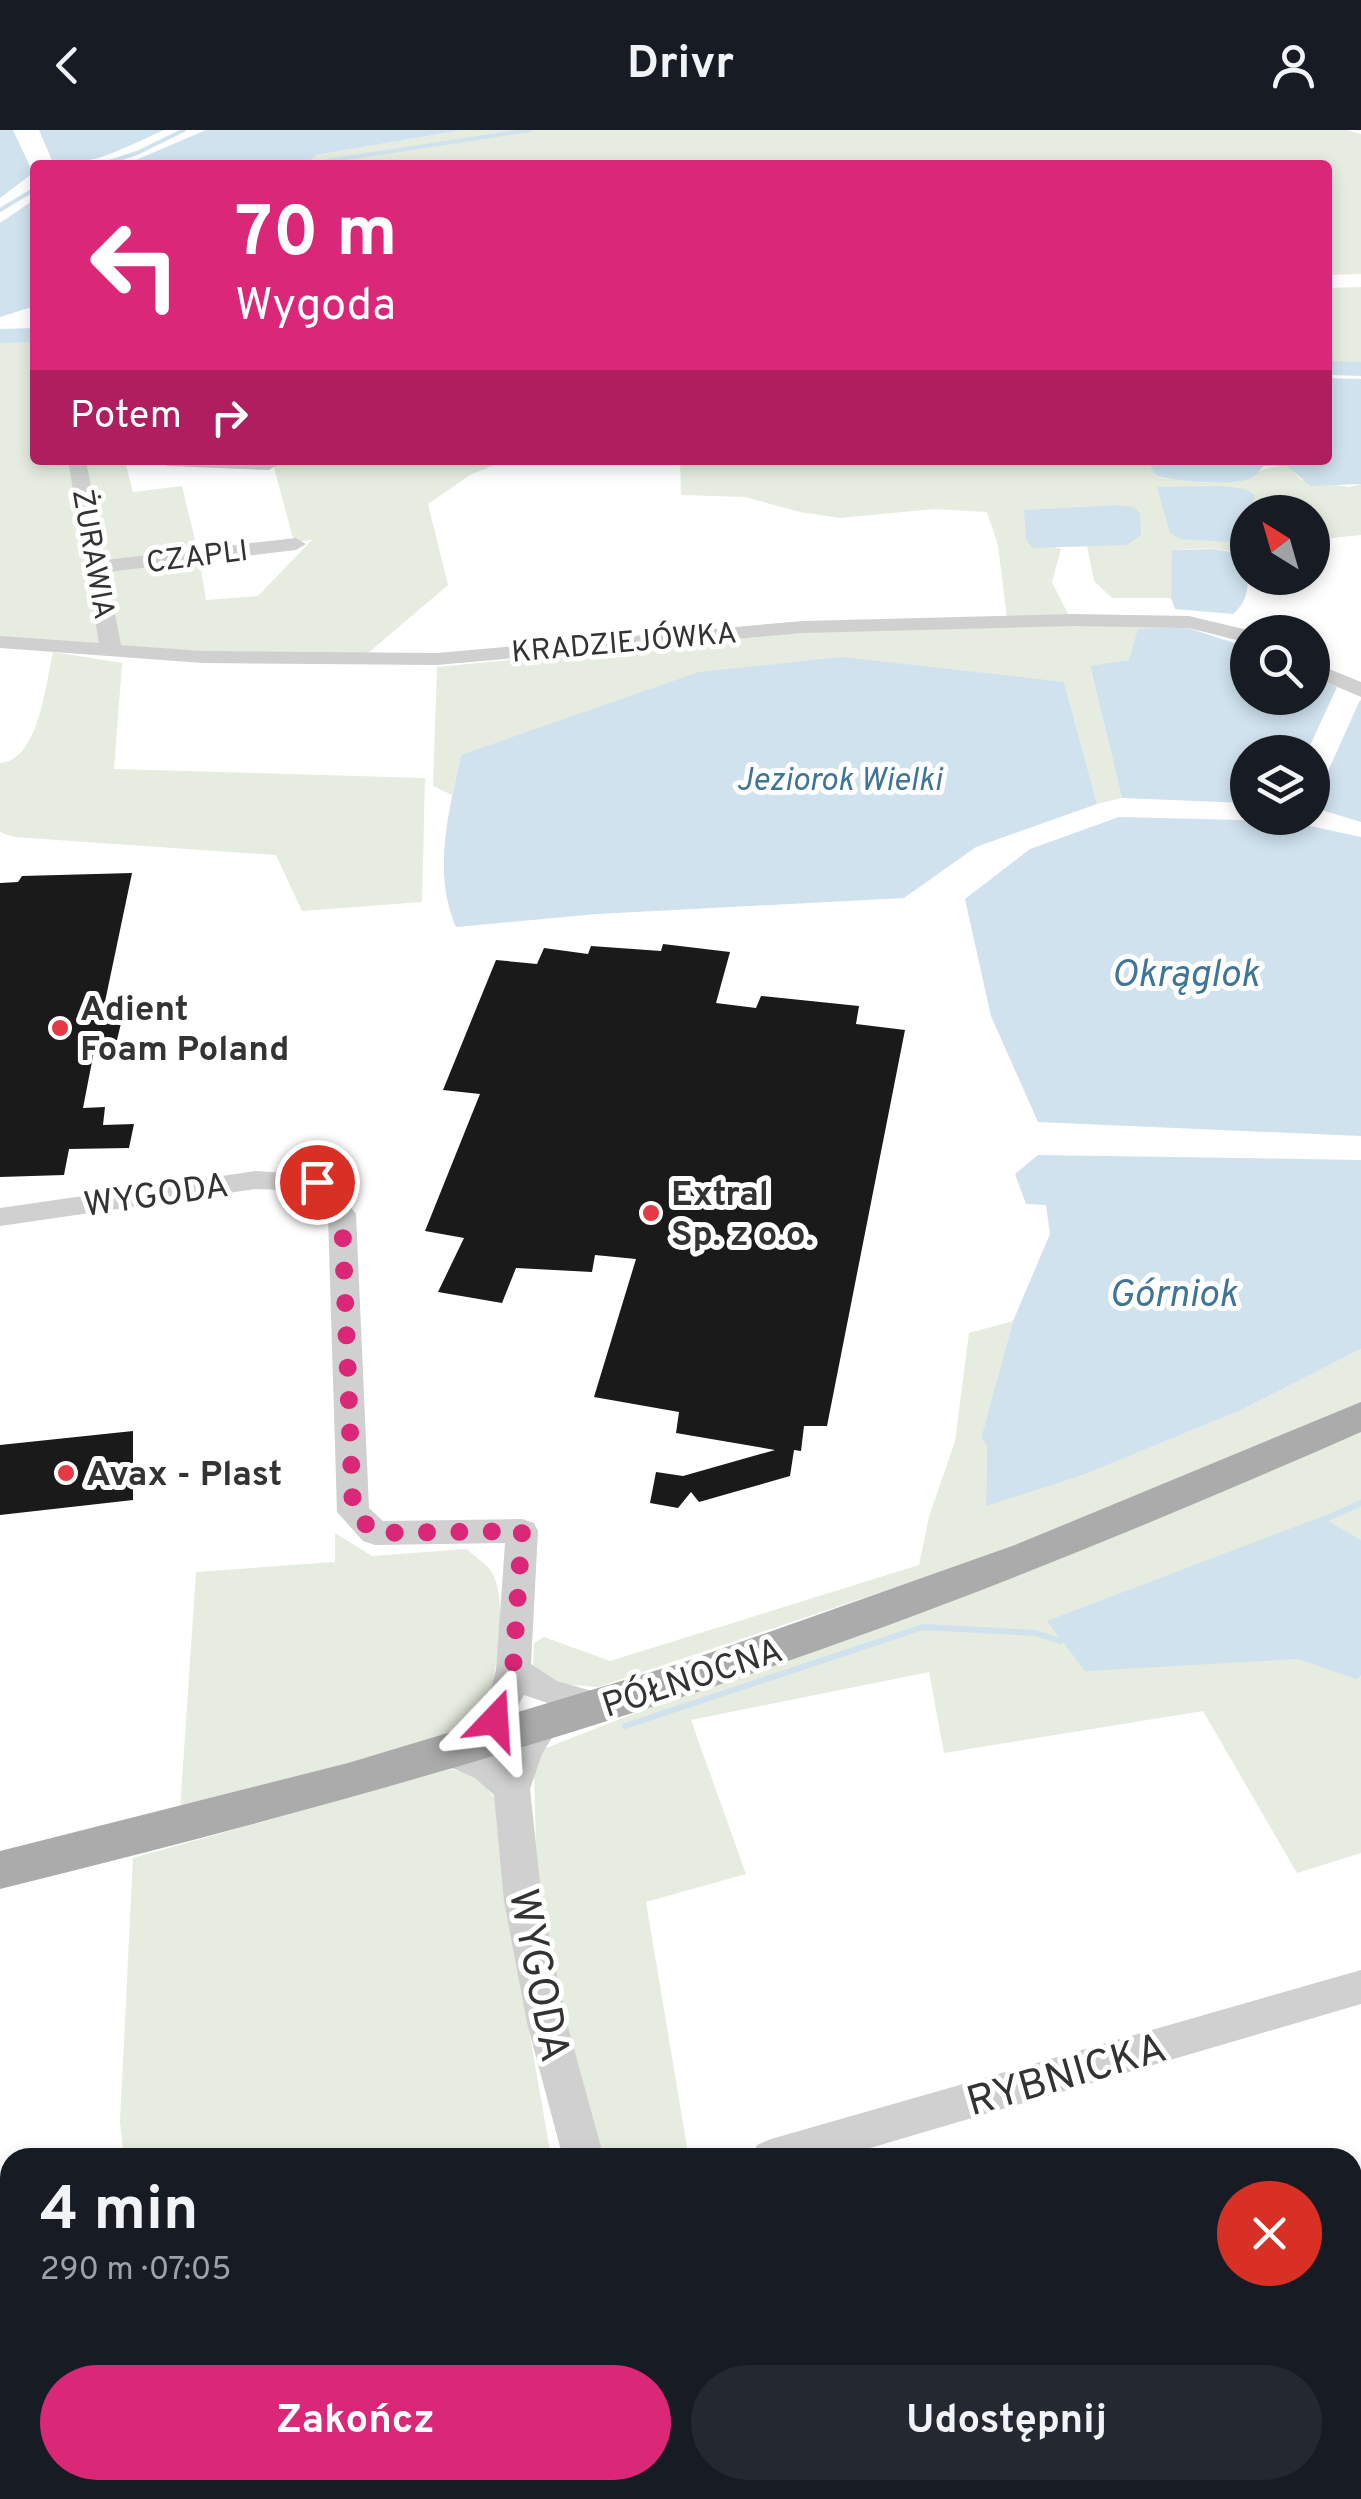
<!DOCTYPE html>
<html lang="pl">
<meta charset="utf-8">
<style>
:root{--surface:#171b24;--page:#242831;--text:#f1f3f6;--muted:#9ea1a6;--accent:#db2777}
body{margin:0;font-family:Overpass,sans-serif;background:var(--page);color:var(--text);height:100vh;display:flex;flex-direction:column;font-size:38px;white-space:nowrap}
*{box-sizing:border-box;margin:0}
p{font-size:32px;color:var(--muted)}
.icon{flex:none;width:55px;height:55px;fill:none;stroke:currentColor;stroke-width:2;stroke-linecap:round;stroke-linejoin:round}
.map{position:relative;flex:1;overflow:hidden}
.drawer{position:absolute;left:0px;top:2018px;width:1362px;height:352px;display:flex;flex-direction:column;background:var(--surface);border-radius:30px 30px 0 0;box-shadow:0 5px 15px #0003}
.drawer>*{flex:none}
.top-card{position:absolute;left:30px;top:30px;width:1302px;height:305px;border-radius:10px;box-shadow:0 5px 15px #0003;background:#db2777;color:#fff;overflow:hidden}
.needle{width:65px;rotate:323deg}
.buttons{position:absolute;left:1230px;top:365px;display:grid;gap:20px}
.buttons a{display:grid;place-items:center;width:100px;height:100px;border-radius:50%;background:var(--surface);box-shadow:0 5px 15px #0003;font-size:50px}
.pin{position:absolute;display:grid;place-items:center;width:85px;height:85px;color:#fff;margin:-42px;border:5px solid #fff;border-radius:50%;box-shadow:0 2px 10px #0007}
.me{position:absolute;width:110px;margin:-55px;rotate:20deg;stroke-linejoin:round;filter:drop-shadow(0 0 8px #0008)}
.turn{display:flex;align-items:center;gap:35px;height:210px;padding:0 40px;font-size:45px}
.turn .icon{width:130px;height:130px;stroke-width:2.5}
.turn b{display:block;font-size:70px;line-height:85px}
.then{display:flex;align-items:center;height:95px;padding:0 40px;background:#0003;gap:20px;font-size:38px}
.round{display:grid;place-items:center;flex:none;width:105px;height:105px;border-radius:52px;background:var(--page)}
.overview{display:flex;align-items:center;justify-content:space-between;height:170px;padding:0 40px}
h1{font-size:60px;font-weight:700;line-height:75px}
.cta{display:flex;gap:20px;margin-top:auto;padding:20px 40px}
.cta a{flex:1;height:115px;border-radius:60px;background:var(--accent);color:#fff;font-size:40px;font-weight:700;line-height:115px;text-align:center}
.cta a+a{background:var(--page);color:var(--text)}
header{display:flex;justify-content:space-between;align-items:center;height:130px;padding:0 40px;background:var(--surface);font-size:45px;font-weight:700}
.map>svg:first-child{display:block}
.green{fill:#e6ecdf}
.water{fill:#cfe2ee}
.lines{fill:none;stroke-linecap:round;stroke-linejoin:round}
.stream-far1{stroke:#cfe2ee;stroke-width:4}
.stream{stroke:#cfe2ee;stroke-width:6}
.river{fill:#cfe2ee;fill-rule:evenodd}
.building{fill:#1a1a1a}
.minor{fill:#d0d0d0;fill-rule:evenodd}
.major{fill:#ababab;fill-rule:evenodd}
.route{stroke:#db2777;stroke-width:18;stroke-dasharray:0 32.4}
.poi-dot{fill:#e63946;stroke:#fff;stroke-width:4}
.labels{text-anchor:middle;stroke-width:10;stroke-linejoin:round;paint-order:stroke}
.far-street-label{font-size:30px;fill:#333;stroke:#fff}
.far-water-label{font-size:32px;font-style:italic;fill:#3f7597;stroke:#fff}
.poi-label{font-size:35px;font-weight:bold;fill:#333;stroke:#fff;text-anchor:start}
.street-label{font-size:35px;fill:#333;stroke:#fff}
.water-label{font-size:38px;font-style:italic;fill:#3f7597;stroke:#fff}
.near-street-label{font-size:42px;fill:#333;stroke:#fff}
</style>
<header><svg class="icon" aria-label="back" viewBox="0 0 24 24"><path d="M15 5l-7 7 7 7"/></svg>Drivr<svg class="icon" aria-label="person" viewBox="0 0 24 24"><circle cx="12" cy="8" r="4"/><path d="M4 21q1-7 8-7t8 7"/></svg></header>
<div class="map">
<svg width="1361" height="2369" viewBox="0 0 1361 2369">
<rect width="100%" height="100%" fill="#fff"/>
<g class="green">
<path d="M462,0H1347L1361,4V144L1328,145V35H305L304,31L316,25Z"/>
<path d="M1361,157V236L1328,234V158Z"/>
<path d="M35,208V330H73L102,517L0,507V209Z"/>
<path d="M86,330L125,331L133,362L182,356L198,423L102,433Z"/>
<path d="M272,330H506L470,345L428,374L448,455L367,524H237L119,515L105,440L199,428L206,470L258,466L312,410L294,412Z"/>
<path d="M680,330H1148L1162,348C1184,351 1212,355 1235,351C1257,347 1256,336 1288,336L1301,350L1349,357L1361,354V405L1313,410L1312,382H1248L1247,430C1231,414 1194,419 1173,420L1171,468H1112L1094,451L1087,416L1099,415L1113,375L1025,380L1026,409L1061,419L1052,452L1069,486L1007,489L998,415L987,382L934,379L840,388L800,382L745,367L681,365Z"/>
<path d="M1065,495L1185,497L1129,530L1090,537L1122,668L1097,674L1064,552L461,625L452,665L433,656L437,537L829,500Z"/>
<path d="M53,522L122,533L114,639L425,648L422,772L302,781L276,725L14,707L0,702V633C39,631 46,552 53,522Z"/>
<path d="M1013,1191L981,1308L987,1314L986,1375L1083,1345L1239,1281L1361,1219V1276L1111,1385L598,1557L558,1554L533,1537L534,1513L544,1507L610,1531L919,1435L929,1387L955,1311L969,1203Z"/>
<path d="M1361,1298V1723L1297,1743L1203,1581L944,1623L929,1542L691,1590L746,1744L646,1772L688,2023L675,2028L605,2027L581,1971L537,1762L534,1640L541,1620Z"/>
<path d="M335,1403L372,1426L467,1419C474,1426 485,1433 491,1441C510,1470 496,1551 484,1582L439,1608L180,1680L196,1442L335,1432Z"/>
<path d="M451,1639L478,1647L500,1675L508,1778L551,2027L124,2028L120,1992L133,1728Z"/>
<path d="M10,2272V2360H190L187,2369H0V2275Z"/>
<path d="M1361,2293V2369H1110L1140,2360H1352L1353,2296Z"/>
</g>
<g class="water">
<path d="M0,0H13L33,43L0,68Z"/>
<path d="M39,0H164C128,16 95,35 54,35Z"/>
<path d="M206,0H462L316,25L304,35H124Z"/>
<path d="M35,69V176L0,187V93Z"/>
<path d="M1328,248L1361,249V354L1310,356L1287,336H1264C1260,339 1258,344 1253,347C1240,357 1170,352 1156,345L1148,331L1328,330Z"/>
<path d="M1221,356L1245,359L1255,365L1243,413L1180,409L1170,403L1157,357Z"/>
<path d="M1113,375L1134,377L1140,384L1141,405L1127,415L1032,418L1026,409L1024,380Z"/>
<path d="M1214,419L1242,424L1247,430C1248,451 1251,469 1233,484L1175,479L1171,468L1172,420Z"/>
<path d="M1185,497L1247,517L1248,568H1312L1313,546L1337,557L1307,622H1248L1247,673L1122,668L1090,536L1129,530L1138,499Z"/>
<path d="M842,527L1064,552L1097,674L976,717L904,768L597,784L456,797C432,742 449,681 461,625L699,542Z"/>
<path d="M1360,570L1361,571V692L1312,677Z"/>
<path d="M1119,687L1287,691L1361,707V1006L1038,992L991,886L965,769L1030,719Z"/>
<path d="M1038,1025L1361,1030V1219L1239,1281L1083,1345L986,1376L987,1315L981,1308L1013,1191L1050,1104L1046,1075L1026,1074L1015,1044Z"/>
<path d="M1321,1387L1361,1410V1545L1356,1549L1298,1529L1085,1541L1047,1491Z"/>
</g>
<g class="lines">
<g class="stream-far1">
<path d="M100,35L137,23L184,0"/>
<path d="M323,35L327,31L529,0"/>
<path d="M0,80L35,59"/>
</g>
<g class="stream">
<path d="M1325,1389L1361,1373"/>
<path d="M625,1596L923,1497L1036,1503L1060,1511"/>
</g>
<g class="river">
<path d="M35,198V212L0,213V199Z"/>
<path d="M1328,231L1361,232V246L1328,245Z"/>
</g>
</g>
<g class="building">
<path d="M132,743L102,886L123,885L117,910L96,911L83,978L105,977L103,995L134,994L129,1018L69,1019L64,1045L0,1047V753L18,752L22,746Z"/>
<path d="M663,814L730,822L716,873L756,878L761,866L859,876L856,894L905,900L827,1296H804L801,1321L794,1320L790,1346L699,1372L691,1362L678,1378L650,1373L656,1342L683,1346L775,1320L676,1303L679,1282L594,1267L636,1129L595,1125L592,1142L516,1138L502,1173L438,1162L464,1108L425,1101L480,964L443,960L496,830L537,834L544,818L588,824L591,816L661,821Z"/>
<path d="M133,1301V1370L0,1385V1315Z"/>
</g>
<g class="lines">
<g class="minor">
<path d="M68,330H86L105,430L296,408L306,414L296,420L107,442L121,515L203,521L437,523L803,491L1073,484L1189,486L1256,502H1248V513L1189,498L1073,496L803,503L437,535L203,533L0,518V506L99,513Z"/>
<path d="M159,330H276L279,334L269,340L168,336Z"/>
<path d="M1312,532L1361,552V567L1312,546Z"/>
<path d="M256,1041L327,1046L356,1084L369,1378L383,1391L522,1389L534,1393L538,1401L531,1534L557,1551L613,1567L619,1577L613,1587L601,1591L524,1565L491,1624L504,1631L530,1585L542,1581L554,1585L560,1595L542,1624L530,1659L542,1771L567,1893L604,2028H563L527,1893L504,1771L494,1665L475,1648L438,1632L433,1622L438,1612L451,1608L462,1611L488,1569L496,1540L505,1413L375,1415L363,1411L337,1382L328,1085L309,1061L256,1059L0,1096V1078Z"/>
<path d="M1361,1840V1874L836,2028H751L757,2015L771,2009Z"/>
<path d="M10,2226V2268L0,2270V2228Z"/>
<path d="M548,2360H594L596,2369H550Z"/>
</g>
<path class="major" d="M1361,1272V1302C1202,1372 1041,1439 878,1499C591,1604 296,1686 0,1759V1721L348,1633L681,1533L1015,1415Z"/>
</g>
<g class="lines">
<path class="route" d="M317,1052L342,1084L353,1382L375,1403L522,1401L513,1540L495,1590"/>
</g>
<g class="poi-dot">
<circle cx="60" cy="898" r="10"/>
<circle cx="651" cy="1083" r="10"/>
<circle cx="66" cy="1343" r="10"/>
</g>
<g class="labels">
<g class="far-street-label">
<text transform="translate(94 424) rotate(80)" y="10">ŻURAWIA</text>
<text transform="translate(197 426) rotate(-7)" y="10">CZAPLI</text>
<text transform="translate(624 512) rotate(-5)" y="10">KRADZIEJÓWKA</text>
</g>
<g class="far-water-label">
<text x="839" y="660">Jeziorok Wielki</text>
</g>
<g class="poi-label">
<text x="80" y="890">Adient<tspan x="80" dy="40">Foam Poland</tspan></text>
<text x="671" y="1075">Extral<tspan x="671" dy="40">Sp. z o.o.</tspan></text>
<text x="86" y="1355">Avax - Plast</text>
</g>
<g class="street-label">
<text transform="translate(156 1064) rotate(-8)" y="12">WYGODA</text>
<text transform="translate(692 1547) rotate(-18)" y="12">PÓŁNOCNA</text>
</g>
<g class="water-label">
<text x="1185" y="856">Okrąglok</text>
<text x="1173" y="1176">Górniok</text>
</g>
<g class="near-street-label">
<text transform="translate(541 1845) rotate(79)" y="15">WYGODA</text>
<text transform="translate(1066 1943) rotate(-16)" y="15">RYBNICKA</text>
</g>
</g>
</svg>
<div class="buttons">
<a><svg class="needle" viewBox="-14 -14 28 28"><path d="M0-13l5 13h-10z" fill="#e53935"/><path d="M0 13l5-13h-10z" fill="#9ea1a6"/></svg></a>
<a><svg class="icon" aria-label="search" viewBox="0 0 24 24"><circle cx="10" cy="10" r="6"/><path d="M15 15l6 6"/></svg></a>
<a><svg class="icon" aria-label="layers" viewBox="0 0 24 24"><path d="M12 4l9 5-9 5-9-5zM3 14l9 5 9-5"/></svg></a>
</div>
<div class="pin" style="left:317px;top:1052px;background:#d93025"><svg class="icon" aria-label="arrive" viewBox="0 0 24 24"><path d="M6 21V4h12l-3 4 3 4H6"/></svg></div>
<svg class="me" style="left:495px;top:1590px" viewBox="-20 -20 40 40"><path d="M0-17L14 15 0 8-14 15z" fill="#db2777" stroke="#fff" stroke-width="4"/></svg>
<div class="top-card">
<div class="turn"><svg class="icon" aria-label="left" viewBox="0 0 24 24"><path d="M17 20v-9H6M10 6l-5 5 5 5"/></svg><div><b>70 m</b>Wygoda</div></div>
<div class="then">Potem<svg class="icon" aria-label="right" viewBox="0 0 24 24"><path d="M7 20v-9h11M14 6l5 5-5 5"/></svg></div>
</div>
<section class="drawer">
<div class="overview"><div><h1>4 min</h1><p>290 m · 07:05</p></div><a class="round" style="background:#d93025;color:#fff"><svg class="icon" aria-label="close" viewBox="0 0 24 24"><path d="M6 6l12 12M18 6L6 18"/></svg></a></div>
<div class="cta"><a>Zakończ</a><a>Udostępnij</a></div>
</section>
</div>
